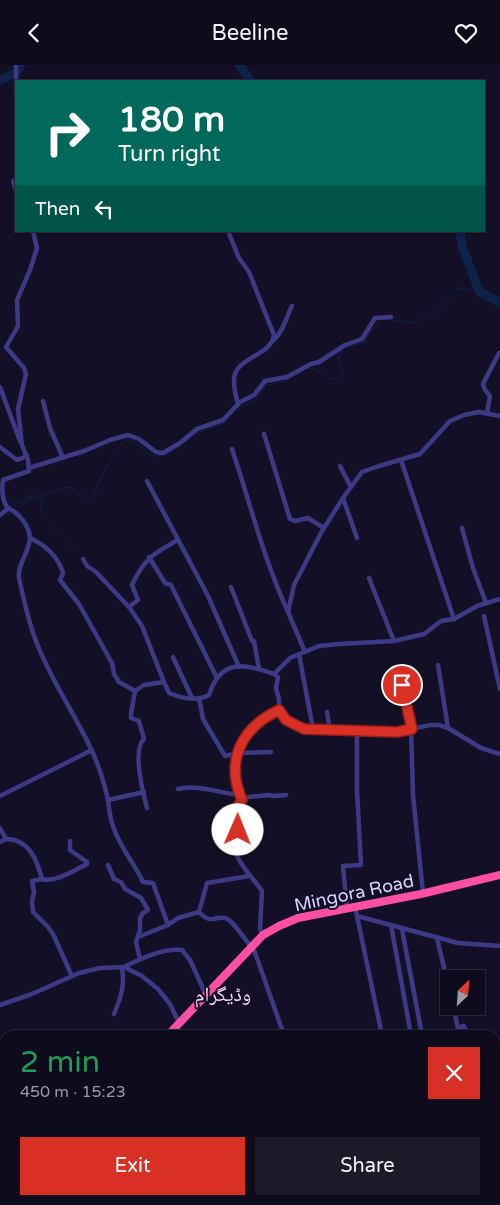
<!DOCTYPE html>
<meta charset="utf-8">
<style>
:root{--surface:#0e0b1c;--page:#1c1929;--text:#f1f3f6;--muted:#9b9ba3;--line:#2e2b3b;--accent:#d93025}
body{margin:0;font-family:"Varela Round","Noto Naskh Arabic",sans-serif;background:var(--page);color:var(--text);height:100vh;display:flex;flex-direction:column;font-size:19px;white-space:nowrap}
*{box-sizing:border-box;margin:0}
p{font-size:16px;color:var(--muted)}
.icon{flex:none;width:28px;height:28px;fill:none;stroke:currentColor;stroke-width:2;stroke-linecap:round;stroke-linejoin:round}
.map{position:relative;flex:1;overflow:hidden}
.sheet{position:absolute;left:0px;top:965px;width:500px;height:175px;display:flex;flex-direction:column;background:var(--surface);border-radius:15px 15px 0 0;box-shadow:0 1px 4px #0004,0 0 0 1px var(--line)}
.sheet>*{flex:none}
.banner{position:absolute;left:15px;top:15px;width:470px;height:152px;border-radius:0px;box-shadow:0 1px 4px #0004,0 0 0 1px var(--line);background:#00695c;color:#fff;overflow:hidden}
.needle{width:32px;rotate:25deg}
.fabs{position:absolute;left:440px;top:905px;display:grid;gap:10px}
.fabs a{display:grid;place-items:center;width:45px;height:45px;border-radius:0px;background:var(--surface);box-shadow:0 1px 4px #0004,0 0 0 1px var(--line);font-size:25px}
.pin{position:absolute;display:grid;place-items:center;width:42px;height:42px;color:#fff;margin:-21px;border:2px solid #fff;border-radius:50%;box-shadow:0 1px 5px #0007}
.me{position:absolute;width:55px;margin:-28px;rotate:1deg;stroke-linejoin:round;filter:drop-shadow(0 0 4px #0008)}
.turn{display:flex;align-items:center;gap:18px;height:105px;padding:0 20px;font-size:22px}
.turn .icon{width:65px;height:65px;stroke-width:2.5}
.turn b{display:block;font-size:35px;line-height:42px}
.then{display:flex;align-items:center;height:48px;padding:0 20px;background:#0003;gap:10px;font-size:19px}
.round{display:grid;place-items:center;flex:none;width:52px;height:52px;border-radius:0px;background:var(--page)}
.overview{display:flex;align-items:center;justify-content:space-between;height:85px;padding:0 20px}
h1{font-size:30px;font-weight:600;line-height:38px;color:#1e9e55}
.cta{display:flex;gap:10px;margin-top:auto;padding:10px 20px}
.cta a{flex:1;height:58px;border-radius:0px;background:var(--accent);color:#fff;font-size:20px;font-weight:600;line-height:58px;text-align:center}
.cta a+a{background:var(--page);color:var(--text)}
header{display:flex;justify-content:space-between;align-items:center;height:65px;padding:0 20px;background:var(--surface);font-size:22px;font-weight:600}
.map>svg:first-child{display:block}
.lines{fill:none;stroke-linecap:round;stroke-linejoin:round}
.stream{stroke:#0c2248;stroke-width:1}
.river{stroke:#0c2248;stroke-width:9}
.street{stroke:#3d3a85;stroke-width:4.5}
.highway{stroke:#ff4fa3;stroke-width:8}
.route-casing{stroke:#8d1f18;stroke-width:12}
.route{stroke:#d93025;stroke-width:9}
.labels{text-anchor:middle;stroke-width:4;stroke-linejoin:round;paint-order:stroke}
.street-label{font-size:18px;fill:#d9d4ff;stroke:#130f26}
.quarter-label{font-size:20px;fill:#ffd6f0;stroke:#130f26}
</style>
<header><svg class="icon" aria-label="back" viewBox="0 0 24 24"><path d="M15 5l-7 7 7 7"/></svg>Beeline<svg class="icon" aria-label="heart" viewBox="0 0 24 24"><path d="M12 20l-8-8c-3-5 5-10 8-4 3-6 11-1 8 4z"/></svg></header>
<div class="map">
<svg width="500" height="1140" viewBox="0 0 500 1140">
<rect width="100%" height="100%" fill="#130f26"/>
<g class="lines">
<g class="stream">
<path d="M387,254C395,255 406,258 415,257C429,254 448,233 459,223L479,226"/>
<path d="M345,283L363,278L380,255"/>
<path d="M306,304L313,303L331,314H338L343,307L338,291L342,285"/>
<path d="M44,431C30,452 63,475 78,486"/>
<path d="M8,433L13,440L30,431L33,433"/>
<path d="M16,444L28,435L64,422L72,423L85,434H89L93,430L105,405L123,377L131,375L143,382L148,389L155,391L169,389L197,368L224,358L238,342L256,335L266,320L286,316L300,307"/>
<path d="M1,452H6L11,448"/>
</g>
<g class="river">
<path d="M239,0L251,16"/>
<path d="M0,15L16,8L21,0"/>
<path d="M460,166L462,181L479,226L500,238"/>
</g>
<g class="street">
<path d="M16,0V30"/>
<path d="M16,114L13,116L16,126"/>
<path d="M33,166L37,183L30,205L17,235L18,261L6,282L24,303L26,309L18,344L22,380L28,395L29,406L3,415C2,423 2,435 7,442C9,444 14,446 16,448C23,454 29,463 30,472C30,487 17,499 19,513C24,534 28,556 36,576C50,614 74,647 91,684C98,698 105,720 108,735C109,745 110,754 114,764C121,784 135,799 143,817L153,818L168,860"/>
<path d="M228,166L239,193L249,207L274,270C271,292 233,292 234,316C234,323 236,332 238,339"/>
<path d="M274,275C285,264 285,254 292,241"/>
<path d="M0,322L20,376"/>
<path d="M43,336L50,363L63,393"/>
<path d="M487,348L490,331L485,325L483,319L499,288"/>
<path d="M264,369L290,454L295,456L308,453L324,463"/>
<path d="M0,382L17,395L27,391"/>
<path d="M232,384C250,438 264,495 288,547"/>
<path d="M402,398L454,554"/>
<path d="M340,401L351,422"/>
<path d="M29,403L84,386L110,375L128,370L139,374L156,387L163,388L180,378L197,364L223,355L240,337L254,330L265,316L287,312L311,299L319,297L345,280L362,274L375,253L391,252"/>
<path d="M147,416L208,531L239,602"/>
<path d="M343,433L357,473"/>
<path d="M0,450L9,443"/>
<path d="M462,463L473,503L486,538"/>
<path d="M30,473C45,480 58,491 63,508L60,515L79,539L112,598L114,609L119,617L135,626L144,620L164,617L169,628C181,633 196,637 209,630C211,624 214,617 218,612C232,594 257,603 274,609"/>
<path d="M149,492L165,518L171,520L217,613"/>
<path d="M83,494L87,501L96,507L129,542L142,561L164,617"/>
<path d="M369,513L394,576"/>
<path d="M231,522L252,576H254L259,604"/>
<path d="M500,534L477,541L454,554L441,556L424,569L394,576L339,579L319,581L290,593L274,609L278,612L276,623L279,634V645L286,655L304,664L397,667L430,660H439L448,663L481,683L500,689"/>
<path d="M129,542L138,535L132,520C144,494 153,489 178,475"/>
<path d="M484,551L500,624"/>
<path d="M305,587L288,547L294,520L322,466L343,433L362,407L379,401L420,389L450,356L464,350L479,347L500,351"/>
<path d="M299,589L313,664"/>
<path d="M173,592L192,633"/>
<path d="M438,600L448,663"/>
<path d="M399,604L411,664L413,730L423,828"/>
<path d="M135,626L131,649V653L139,656L144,674C132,685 143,728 147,743"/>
<path d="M199,633L203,654L225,691L238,688L271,687"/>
<path d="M327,647L330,665"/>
<path d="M178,724C197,719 220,728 239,730"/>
<path d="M0,731L92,685"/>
<path d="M240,733L268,730L274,731L286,730"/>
<path d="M108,735L144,727"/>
<path d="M0,763L6,774L0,777"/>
<path d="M6,774C29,774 37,795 42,814L32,816L34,827L32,836L33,847L48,862L53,869L72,911"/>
<path d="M108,800L114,814L121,817L125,824L141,833L148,845L143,848L140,853V865L136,877L140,894"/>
<path d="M42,814C55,818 75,805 87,799V797L70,785V776"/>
<path d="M355,842L357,851L458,878L500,881"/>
<path d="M347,844L343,801L361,800L357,725V665"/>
<path d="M199,847L207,818L249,811"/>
<path d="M357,851L382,970"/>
<path d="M391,860L411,970"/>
<path d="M402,864L422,970"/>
<path d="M263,870L260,864L262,826C247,805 236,798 231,771L238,765L237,744L242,735C224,696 242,663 279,645"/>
<path d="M138,872L168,860L178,853L199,847C212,860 213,851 225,853C233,855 246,876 252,883"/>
<path d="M437,873L449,924"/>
<path d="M253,882L284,970"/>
<path d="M0,940L32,929L79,908L100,903L124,902L142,911L158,924L170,939L179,958"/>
<path d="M453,941L458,963L464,961L467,970"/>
<path d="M114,949C121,932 125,921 122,903C140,894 162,883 182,885L190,895L206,930"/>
<path d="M0,1007L5,1005"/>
<path d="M0,1029L5,1037"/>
<path d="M495,1064L500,1063"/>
<path d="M0,1099H5"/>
<path d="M61,1135L72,1140"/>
<path d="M329,1135L330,1140"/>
<path d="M355,1135V1140"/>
<path d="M11,1140V1135"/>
<path d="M37,1140L38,1135"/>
<path d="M212,1140L213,1135"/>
</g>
<g class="highway">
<path d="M168,970L263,870L279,861L298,853L421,829L500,810"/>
<path d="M0,981H5"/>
</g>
</g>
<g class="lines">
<defs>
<path id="route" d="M238,765L236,744L242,735C225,696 241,663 279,645L286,655L304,664L397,667L412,664L402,620"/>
</defs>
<use href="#route" class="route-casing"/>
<use href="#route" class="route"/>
</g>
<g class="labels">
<g class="street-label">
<text transform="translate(354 828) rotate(-12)" y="6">Mingora Road</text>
</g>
<g class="quarter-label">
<text x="223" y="936">وڈیگرام</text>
</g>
</g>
</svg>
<div class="fabs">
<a><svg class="needle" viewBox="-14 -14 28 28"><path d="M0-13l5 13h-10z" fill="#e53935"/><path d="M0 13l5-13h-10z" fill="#9b9ba3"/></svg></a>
</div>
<div class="pin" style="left:402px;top:620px;background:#d93025"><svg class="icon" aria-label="arrive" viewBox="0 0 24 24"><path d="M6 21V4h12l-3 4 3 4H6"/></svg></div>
<svg class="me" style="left:238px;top:765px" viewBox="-20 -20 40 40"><circle r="19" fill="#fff"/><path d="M0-13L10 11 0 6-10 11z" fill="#d93025"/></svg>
<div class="banner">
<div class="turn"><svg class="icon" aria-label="right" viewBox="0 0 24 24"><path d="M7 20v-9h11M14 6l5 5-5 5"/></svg><div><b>180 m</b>Turn right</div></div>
<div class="then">Then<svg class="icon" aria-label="left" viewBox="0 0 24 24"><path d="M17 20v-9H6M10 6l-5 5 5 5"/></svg></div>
</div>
<section class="sheet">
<div class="overview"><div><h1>2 min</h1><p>450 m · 15:23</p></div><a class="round" style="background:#d93025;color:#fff"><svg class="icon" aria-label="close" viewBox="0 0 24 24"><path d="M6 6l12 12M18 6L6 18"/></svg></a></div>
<div class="cta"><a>Exit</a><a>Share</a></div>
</section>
</div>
